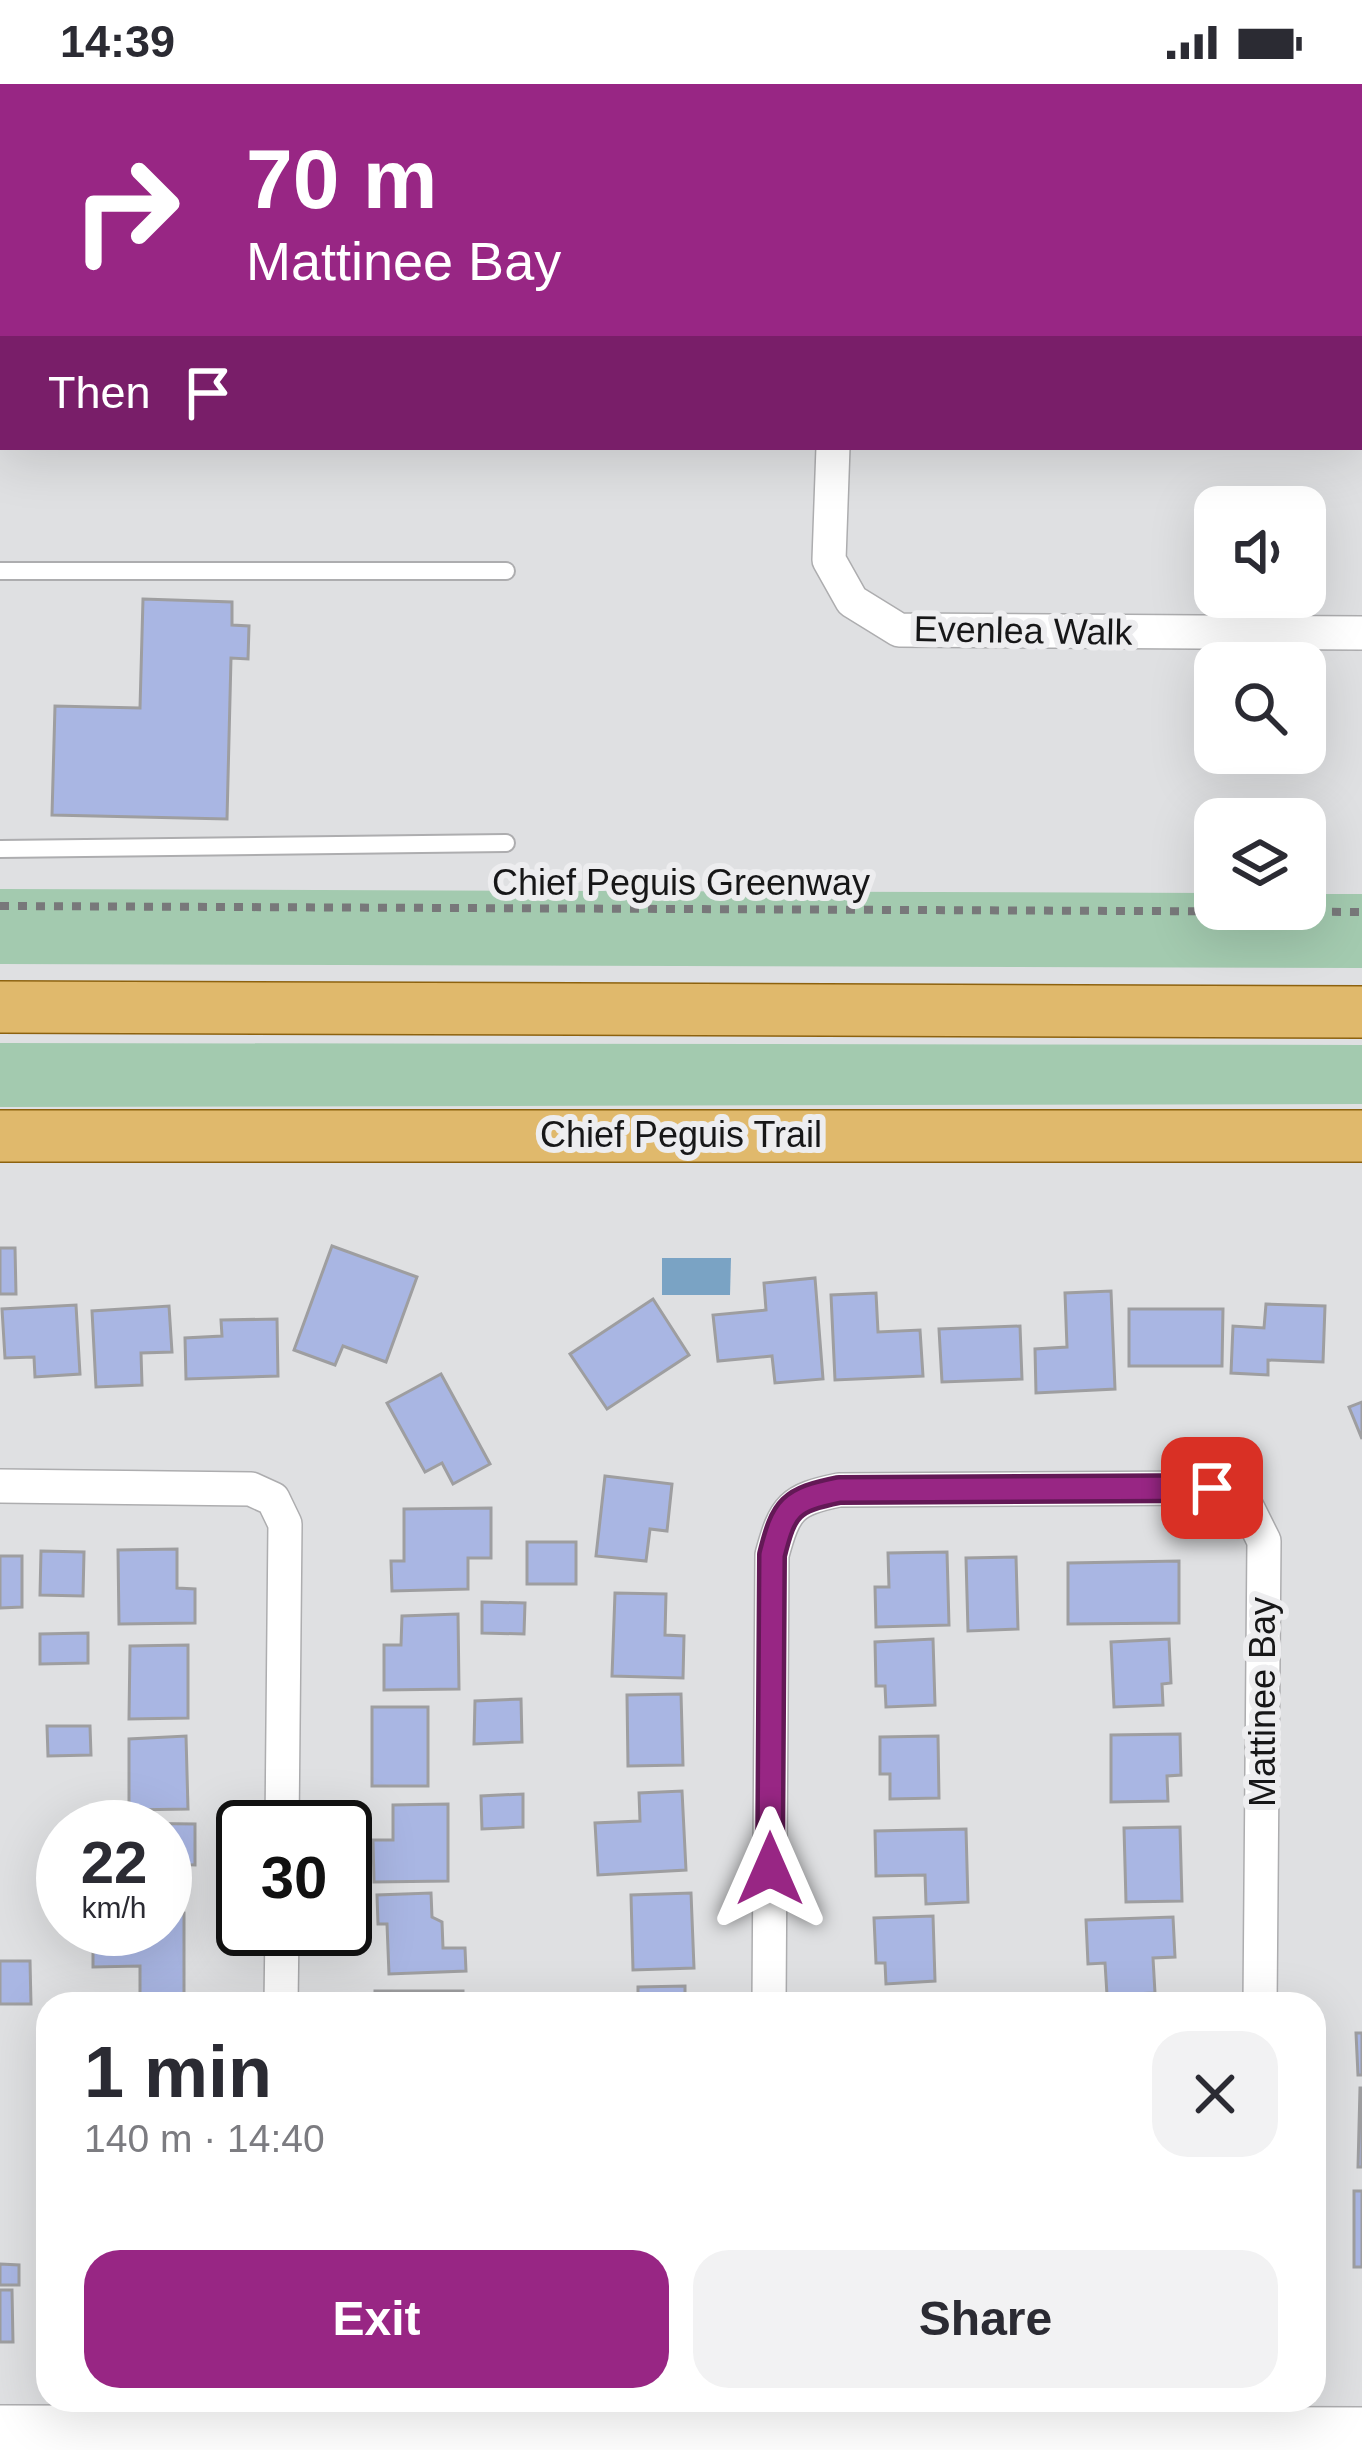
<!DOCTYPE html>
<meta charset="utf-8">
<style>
:root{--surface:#fff;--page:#f2f2f3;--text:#2b2b33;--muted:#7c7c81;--accent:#982684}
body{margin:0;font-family:Helvetica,sans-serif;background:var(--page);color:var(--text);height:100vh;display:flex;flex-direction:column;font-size:45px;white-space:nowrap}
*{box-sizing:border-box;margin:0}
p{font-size:39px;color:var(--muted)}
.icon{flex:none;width:66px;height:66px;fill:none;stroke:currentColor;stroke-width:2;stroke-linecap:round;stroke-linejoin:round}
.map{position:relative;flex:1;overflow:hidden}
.details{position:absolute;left:36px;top:1908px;width:1290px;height:420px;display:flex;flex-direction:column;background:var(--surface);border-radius:36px;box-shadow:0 12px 48px #0002}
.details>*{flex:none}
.guide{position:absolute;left:0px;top:0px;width:1362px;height:366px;box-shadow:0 12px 48px #0002;background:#982684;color:#fff;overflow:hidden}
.controls{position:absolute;left:1194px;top:402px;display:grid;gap:24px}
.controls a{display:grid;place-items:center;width:132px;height:132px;border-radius:24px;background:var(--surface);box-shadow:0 12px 48px #0002;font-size:60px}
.speed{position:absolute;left:36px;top:1716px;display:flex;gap:24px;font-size:60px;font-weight:700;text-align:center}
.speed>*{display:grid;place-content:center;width:156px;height:156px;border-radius:50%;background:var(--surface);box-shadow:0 12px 48px #0002;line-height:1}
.speed small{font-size:30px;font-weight:400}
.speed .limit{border:6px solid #111;border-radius:18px;background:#fff;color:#111}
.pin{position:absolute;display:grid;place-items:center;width:102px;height:102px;color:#fff;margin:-51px;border-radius:24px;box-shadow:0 6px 18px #0006}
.me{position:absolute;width:132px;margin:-66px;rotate:0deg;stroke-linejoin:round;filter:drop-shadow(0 0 9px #0008)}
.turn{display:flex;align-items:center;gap:42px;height:252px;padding:0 48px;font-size:54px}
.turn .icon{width:156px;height:156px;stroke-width:2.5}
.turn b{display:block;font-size:84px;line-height:102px}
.then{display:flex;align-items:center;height:114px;padding:0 48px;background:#0003;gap:24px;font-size:45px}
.round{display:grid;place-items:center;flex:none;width:126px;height:126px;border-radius:36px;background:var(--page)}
.summary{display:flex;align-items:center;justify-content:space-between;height:204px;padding:0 48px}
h1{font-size:72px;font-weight:600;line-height:90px}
.cta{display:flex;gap:24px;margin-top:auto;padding:24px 48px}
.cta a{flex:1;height:138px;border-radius:36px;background:var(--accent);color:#fff;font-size:48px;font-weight:600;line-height:138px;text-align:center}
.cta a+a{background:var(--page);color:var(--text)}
.status{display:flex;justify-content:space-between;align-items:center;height:84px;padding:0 60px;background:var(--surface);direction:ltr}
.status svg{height:33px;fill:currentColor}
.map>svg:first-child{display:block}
.green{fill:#a3caaf}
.water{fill:#7aa3c4}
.building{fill:#a9b6e3;stroke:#9e9ea0;stroke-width:3}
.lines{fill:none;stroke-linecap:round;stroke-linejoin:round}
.lane-casing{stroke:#adadaf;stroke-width:20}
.street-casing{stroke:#adadaf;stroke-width:36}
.secondary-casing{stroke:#adadaf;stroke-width:48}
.primary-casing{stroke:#8d620f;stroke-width:54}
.path{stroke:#78787a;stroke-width:8;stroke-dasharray:9 9;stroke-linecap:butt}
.lane{stroke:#fff;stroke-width:16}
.street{stroke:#fff;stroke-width:33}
.secondary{stroke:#fff;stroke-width:45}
.primary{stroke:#e0b96c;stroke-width:51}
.route-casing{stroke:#631956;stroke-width:30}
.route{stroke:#982684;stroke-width:21}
.labels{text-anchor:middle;stroke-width:12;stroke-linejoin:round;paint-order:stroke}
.street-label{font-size:36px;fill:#171718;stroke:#ededef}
</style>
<div class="status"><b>14:39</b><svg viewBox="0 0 49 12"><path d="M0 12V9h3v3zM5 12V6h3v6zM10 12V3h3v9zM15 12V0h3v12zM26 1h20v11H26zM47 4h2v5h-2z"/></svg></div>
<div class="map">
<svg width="1362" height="2366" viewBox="0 0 1362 2366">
<rect width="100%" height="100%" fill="#dfe0e2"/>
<g class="green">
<path d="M1211,0H1362V306L1359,3H1210Z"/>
<path d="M0,805L1215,809V825H1305V810H1362V884L0,880Z"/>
<path d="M0,959L1362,961V1020L0,1023Z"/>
</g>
<path class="water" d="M662,1174H731L730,1211H662Z"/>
<g class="building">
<path d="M143,515L232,518V541L249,542L248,575L231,574L227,735L52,731L55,622L140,624Z"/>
<path d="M332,1162L417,1193L386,1278L343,1262L335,1281L294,1266Z"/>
<path d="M0,1164H15L16,1210H0Z"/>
<path d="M815,1194L823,1295L775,1299L772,1272L718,1277L713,1231L766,1226L764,1199Z"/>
<path d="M1111,1207L1115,1305L1036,1309L1035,1265L1067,1263L1065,1209Z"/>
<path d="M876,1209L878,1248L920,1246L923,1292L835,1296L831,1211Z"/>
<path d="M653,1215L689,1271L607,1325L570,1270Z"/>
<path d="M1266,1220L1325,1222L1323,1278L1268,1276V1291L1231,1289L1233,1242L1264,1244Z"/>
<path d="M76,1221L80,1290L35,1293L34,1273L5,1274L2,1225Z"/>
<path d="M169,1222L172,1268L141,1269L142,1301L96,1303L92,1227Z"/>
<path d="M1129,1225H1223L1222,1282H1129Z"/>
<path d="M277,1235L278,1292L186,1295L185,1254L222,1252L221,1236Z"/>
<path d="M1020,1242L1022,1295L942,1298L939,1245Z"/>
<path d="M441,1290L490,1380L453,1400L442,1379L425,1388L387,1319Z"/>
<path d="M1362,1318V1355L1349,1323Z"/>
<path d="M605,1392L672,1400L667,1447L650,1445L646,1477L596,1472Z"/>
<path d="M491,1424V1474H468V1505L392,1507L391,1477H404V1425Z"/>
<rect x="527" y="1458" width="49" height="42"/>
<path d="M177,1465V1504L195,1505V1539L119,1540L118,1466Z"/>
<path d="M41,1467L84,1468L83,1512L40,1511Z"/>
<path d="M947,1468L949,1541L876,1543L875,1503H889L888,1469Z"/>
<path d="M0,1472H22V1523L0,1524Z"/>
<path d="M1016,1473L1018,1545L968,1547L966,1474Z"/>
<path d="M1179,1477V1539L1068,1540V1479Z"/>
<path d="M615,1509L666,1510L665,1551L684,1552L683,1594L612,1592Z"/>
<path d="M482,1518L525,1519L524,1550L482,1549Z"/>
<path d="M458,1530L459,1605L384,1606V1561H401L402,1532Z"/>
<path d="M88,1549V1579L40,1580V1550Z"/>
<path d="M933,1555L935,1621L886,1623L885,1602H876L875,1558Z"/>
<path d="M1169,1555L1171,1599L1162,1600L1163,1621L1114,1623L1111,1558Z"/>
<path d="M188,1561V1634L129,1635L130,1562Z"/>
<path d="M681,1610L683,1681L628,1682L627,1611Z"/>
<path d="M521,1615L522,1658L474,1660L475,1617Z"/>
<rect x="372" y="1623" width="56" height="79"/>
<path d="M47,1642H90L91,1671L48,1672Z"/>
<path d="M1180,1650L1181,1691L1167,1692L1168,1717L1111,1718V1651Z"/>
<path d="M186,1652L188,1725L129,1726V1655Z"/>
<path d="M938,1652L939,1714L890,1715V1690H880V1653Z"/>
<path d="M682,1707L686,1786L598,1791L595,1739L640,1737L639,1709Z"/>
<path d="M523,1710V1743L482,1745L481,1712Z"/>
<path d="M448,1720V1797L374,1798L373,1756H393V1721Z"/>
<path d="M111,1739L195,1740V1781L165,1780V1743H111Z"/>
<path d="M1180,1743L1182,1817L1126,1818L1124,1744Z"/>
<path d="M966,1745L968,1818L926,1820L925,1791L876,1792L875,1747Z"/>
<path d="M431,1809L432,1833L442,1838L443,1864H465L466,1887L389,1890L387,1840H378L377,1811Z"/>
<path d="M691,1809L694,1884L633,1886L631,1811Z"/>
<path d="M184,1829V1910H140V1882L93,1883V1845H165V1830Z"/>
<path d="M933,1832L935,1897L886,1900L885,1879H876L874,1834Z"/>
<path d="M1173,1833L1175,1873L1153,1874L1155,1909L1107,1911L1105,1879L1088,1880L1086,1836Z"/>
<path d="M0,1877H30L31,1920H0Z"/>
<path d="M685,1902V1920H638V1903Z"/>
<rect x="375" y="1907" width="88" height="13"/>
<path d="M1356,1949H1362V1991H1358Z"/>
<path d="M1360,2004H1362V2083H1358Z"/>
<path d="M39,2053H48V2099H38Z"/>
<rect x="1354" y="2107" width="8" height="76"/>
<path d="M0,2180L19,2181V2201H0Z"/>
<path d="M0,2206H12L13,2258H0Z"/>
</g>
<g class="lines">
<defs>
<g id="lane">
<path d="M0,487H506"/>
<path d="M0,765L506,759"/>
</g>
<g id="street">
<path d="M957,3L958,0"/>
<path d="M0,157H3"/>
<path d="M833,363L829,476L852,517L899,546L1362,549"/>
<path d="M0,1402L251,1405L273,1415L285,1440L282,1743"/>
<path d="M281,1920L282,1845"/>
<path d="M769,1920L772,1471C785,1423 791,1416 839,1406L1212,1404L1246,1421L1264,1457L1260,1920"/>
</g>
<path id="secondary" d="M0,2344L1362,2346"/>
<g id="primary">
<path d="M0,923L1362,928"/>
<path d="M0,1052H1362"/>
</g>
</defs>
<use href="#lane" class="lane-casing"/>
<use href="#street" class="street-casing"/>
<use href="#secondary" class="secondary-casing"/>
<use href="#primary" class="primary-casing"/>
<path class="path" d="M0,822L1362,828"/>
<use href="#lane" class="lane"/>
<use href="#street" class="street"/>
<use href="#secondary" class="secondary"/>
<use href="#primary" class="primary"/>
</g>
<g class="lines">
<defs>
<path id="route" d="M770,1785L772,1471C784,1423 790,1416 839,1406L1212,1404"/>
</defs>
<use href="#route" class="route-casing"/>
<use href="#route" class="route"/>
</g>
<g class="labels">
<g class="street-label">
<text transform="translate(1023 546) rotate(1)" y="13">Evenlea Walk</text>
<text x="681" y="811">Chief Peguis Greenway</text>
<text x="681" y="1063">Chief Peguis Trail</text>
<text transform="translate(1262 1618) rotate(-90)" y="13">Mattinee Bay</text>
</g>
</g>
</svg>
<div class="controls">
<a><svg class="icon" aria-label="sound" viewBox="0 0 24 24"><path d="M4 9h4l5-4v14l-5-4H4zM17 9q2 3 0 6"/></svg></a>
<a><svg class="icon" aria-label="search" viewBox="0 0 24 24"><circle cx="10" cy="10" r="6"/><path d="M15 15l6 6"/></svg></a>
<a><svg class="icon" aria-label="layers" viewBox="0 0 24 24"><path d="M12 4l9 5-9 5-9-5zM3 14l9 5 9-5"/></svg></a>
</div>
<div class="speed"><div>22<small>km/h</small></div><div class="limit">30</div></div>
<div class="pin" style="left:1212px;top:1404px;background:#d93025"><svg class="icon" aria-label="arrive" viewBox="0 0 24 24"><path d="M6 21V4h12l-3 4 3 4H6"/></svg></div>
<svg class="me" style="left:770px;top:1785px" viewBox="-20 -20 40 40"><path d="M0-17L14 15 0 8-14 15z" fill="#982684" stroke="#fff" stroke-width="4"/></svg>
<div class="guide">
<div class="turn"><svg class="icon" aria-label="right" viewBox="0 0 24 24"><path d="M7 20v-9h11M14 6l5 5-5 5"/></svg><div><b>70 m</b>Mattinee Bay</div></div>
<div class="then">Then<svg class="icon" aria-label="arrive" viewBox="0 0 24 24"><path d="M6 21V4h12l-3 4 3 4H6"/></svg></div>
</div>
<section class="details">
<div class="summary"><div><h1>1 min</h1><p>140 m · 14:40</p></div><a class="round"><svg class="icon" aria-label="close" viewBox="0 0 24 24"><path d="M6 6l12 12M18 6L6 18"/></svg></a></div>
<div class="cta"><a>Exit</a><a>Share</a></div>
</section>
</div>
